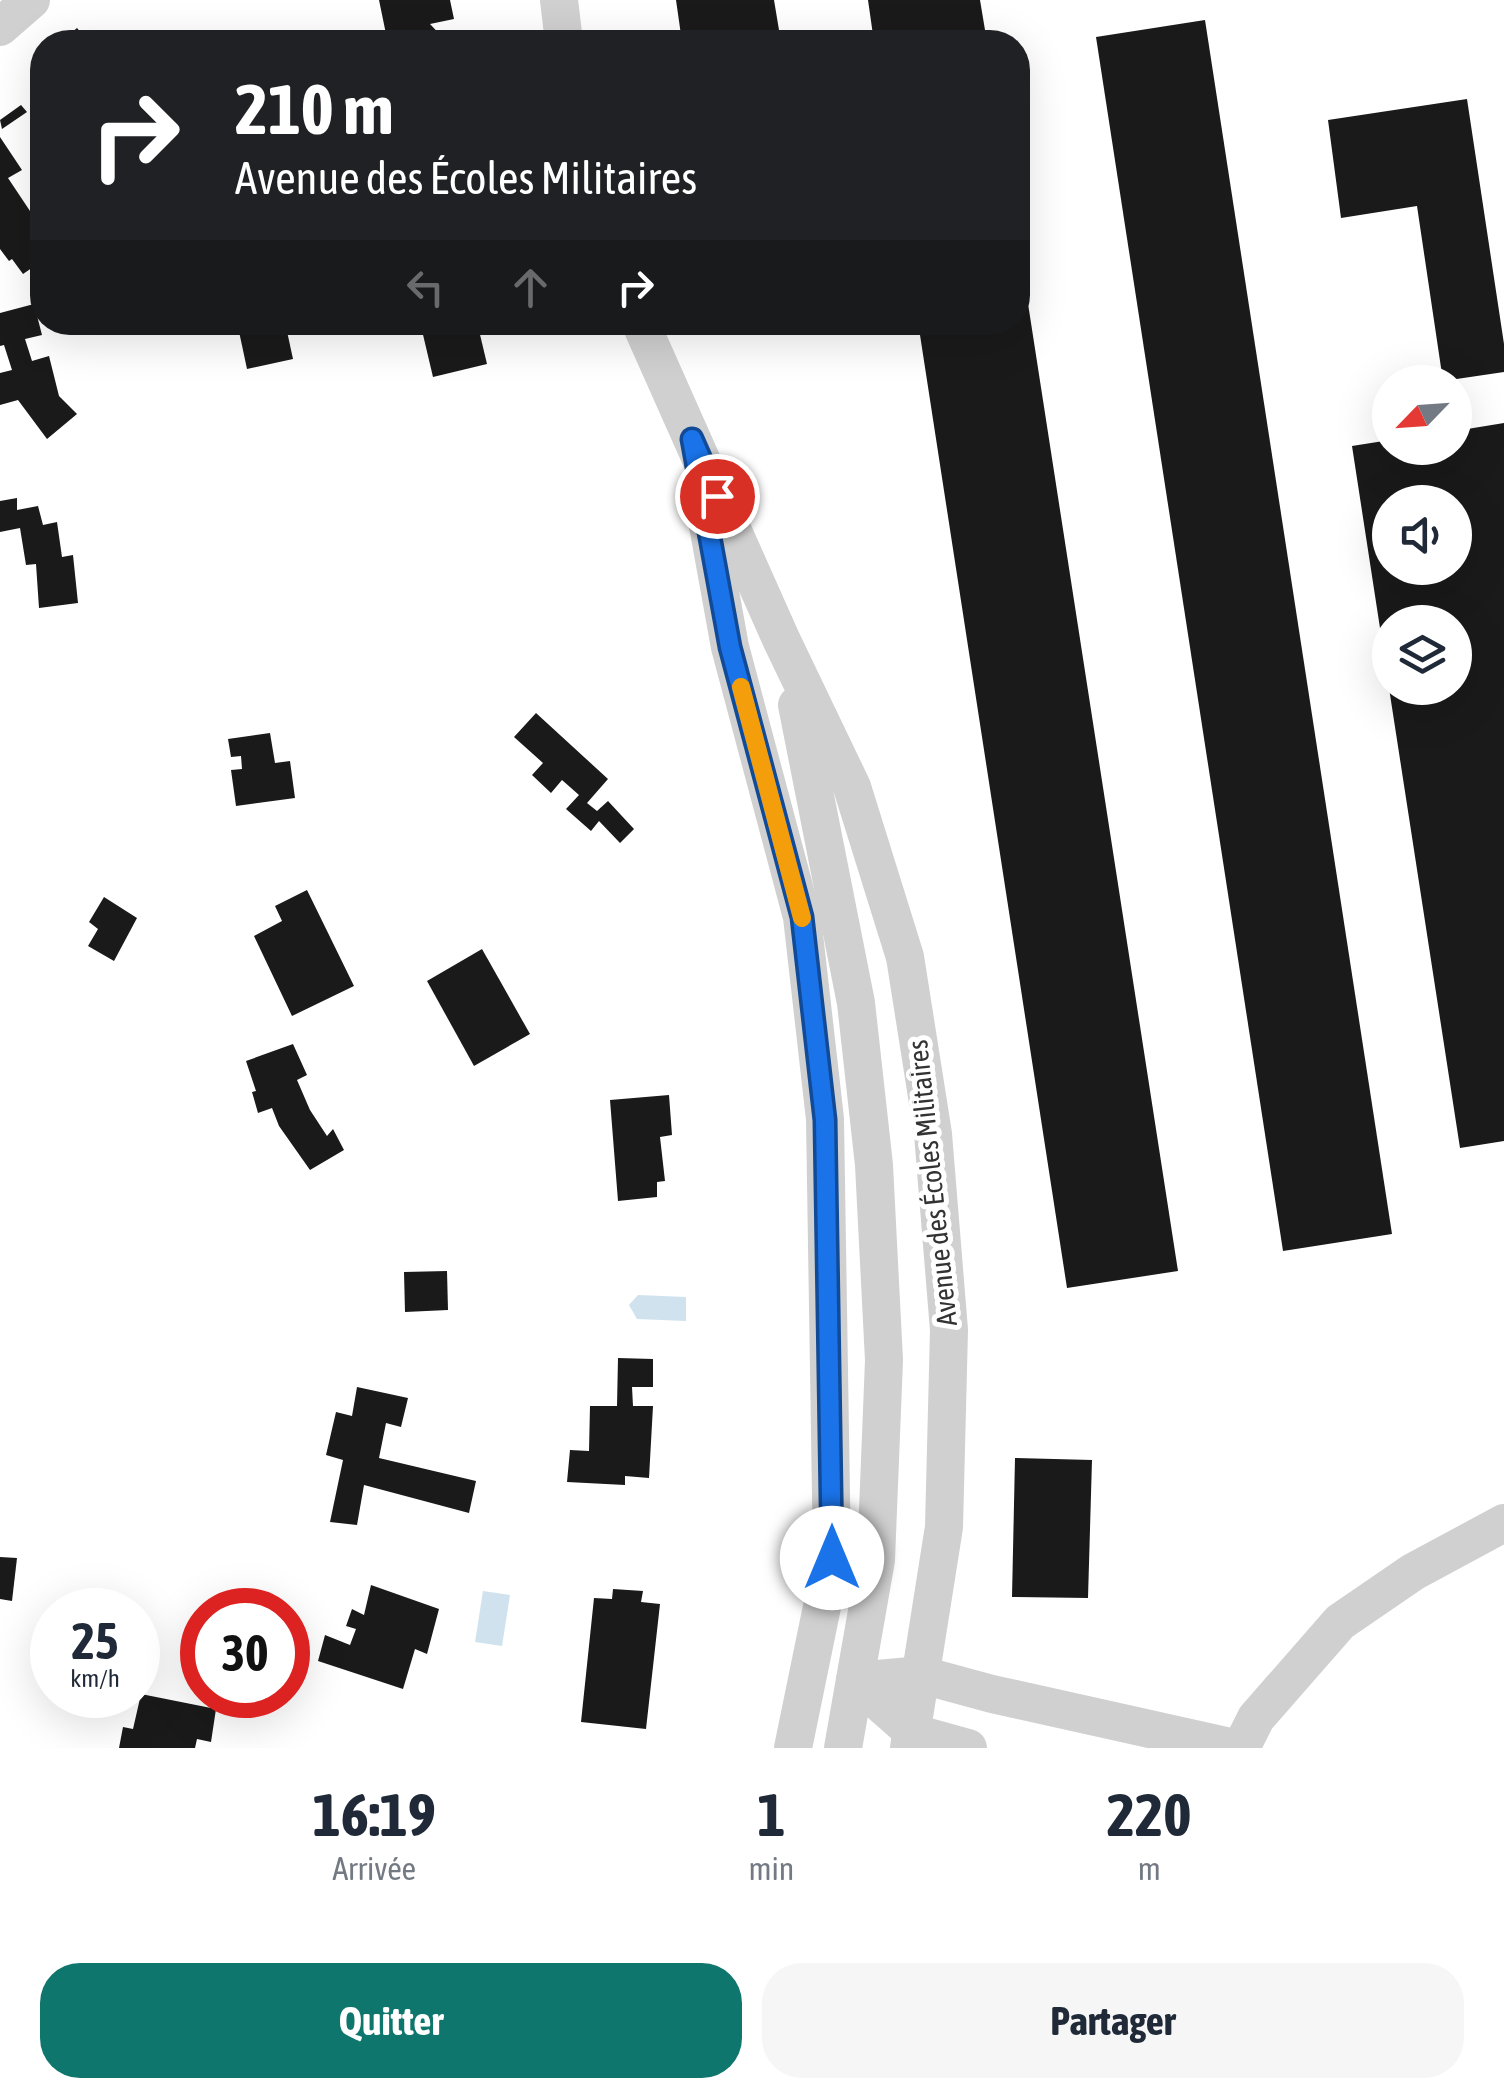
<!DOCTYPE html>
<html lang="fr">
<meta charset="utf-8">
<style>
:root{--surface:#fff;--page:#f6f6f7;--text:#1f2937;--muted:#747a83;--accent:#0f766e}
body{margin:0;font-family:"Asap Condensed",sans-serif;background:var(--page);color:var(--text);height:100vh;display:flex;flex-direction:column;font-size:38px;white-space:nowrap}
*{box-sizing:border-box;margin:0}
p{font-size:32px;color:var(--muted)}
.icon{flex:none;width:55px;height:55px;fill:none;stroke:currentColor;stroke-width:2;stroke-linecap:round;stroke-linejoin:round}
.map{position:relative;height:1748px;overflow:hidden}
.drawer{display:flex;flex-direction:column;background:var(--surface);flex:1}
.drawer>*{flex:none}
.top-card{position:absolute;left:30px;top:30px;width:1000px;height:305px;border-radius:40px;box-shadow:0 10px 40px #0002;background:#202124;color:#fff;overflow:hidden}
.needle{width:65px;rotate:245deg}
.tools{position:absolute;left:1372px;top:365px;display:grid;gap:20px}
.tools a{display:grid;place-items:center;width:100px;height:100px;border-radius:50%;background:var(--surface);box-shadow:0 10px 40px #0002;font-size:50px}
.speed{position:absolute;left:30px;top:1588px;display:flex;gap:20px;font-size:50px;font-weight:700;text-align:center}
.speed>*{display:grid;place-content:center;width:130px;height:130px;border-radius:50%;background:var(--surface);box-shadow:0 10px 40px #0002;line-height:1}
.speed small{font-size:25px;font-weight:400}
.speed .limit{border:15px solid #d22;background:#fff;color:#111}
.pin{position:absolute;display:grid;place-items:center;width:85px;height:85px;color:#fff;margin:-42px;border:5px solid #fff;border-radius:50%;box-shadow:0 2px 10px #0007}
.me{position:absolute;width:110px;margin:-55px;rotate:0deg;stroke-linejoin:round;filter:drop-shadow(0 0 8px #0008)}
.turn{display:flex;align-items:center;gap:35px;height:210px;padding:0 40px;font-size:45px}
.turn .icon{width:130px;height:130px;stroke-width:2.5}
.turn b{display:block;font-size:70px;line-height:85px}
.lanes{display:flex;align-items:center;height:95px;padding:0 40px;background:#0003;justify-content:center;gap:50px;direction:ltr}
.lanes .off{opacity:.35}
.eta{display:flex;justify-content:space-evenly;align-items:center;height:170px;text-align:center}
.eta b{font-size:60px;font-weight:700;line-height:70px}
.action{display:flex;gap:20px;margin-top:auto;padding:20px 40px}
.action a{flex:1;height:115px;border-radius:40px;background:var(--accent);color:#fff;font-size:40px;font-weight:700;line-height:115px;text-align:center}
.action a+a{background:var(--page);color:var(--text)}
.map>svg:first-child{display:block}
.water{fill:#cfe2ee}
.building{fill:#1a1a1a;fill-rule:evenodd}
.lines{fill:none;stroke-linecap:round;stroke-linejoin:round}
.minor{stroke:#d0d0d0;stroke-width:38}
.route-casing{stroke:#114b97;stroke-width:25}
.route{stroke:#1a73e8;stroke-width:18}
.slow{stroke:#f59e0b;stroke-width:18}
.labels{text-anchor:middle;stroke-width:10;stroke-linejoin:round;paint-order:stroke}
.street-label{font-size:28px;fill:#333;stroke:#fff}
</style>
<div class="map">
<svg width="1504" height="1748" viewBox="0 0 1504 1748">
<rect width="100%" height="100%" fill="#fff"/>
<g class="water">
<path d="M638,1295L686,1297V1321L637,1319L629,1305Z"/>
<path d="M483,1591L510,1595L502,1646L475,1642Z"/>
</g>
<g class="building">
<path d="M379,0H450L454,19L430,24L447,42H408L398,31L386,34Z"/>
<path d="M676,0H774L781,42H682Z"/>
<path d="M868,0H980L987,42H874Z"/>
<path d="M1205,20L1392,1234L1283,1251L1096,37Z"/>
<path d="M77,28L89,42H60Z"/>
<path d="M1467,99L1504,344V372L1443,381L1417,206L1341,218L1328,120Z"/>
<path d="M21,105L27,112L2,129L0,120Z"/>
<path d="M0,137L22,170L8,178L42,229V261L23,274L12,259L9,261L0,249Z"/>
<path d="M1020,252L1178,1271L1067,1288L918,322H1018Z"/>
<path d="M34,304L42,335L25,339L32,361L49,356L59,396L77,414L47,439L18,400L0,405V373L12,370L4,345L0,346V313Z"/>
<path d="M237,322H285L293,359L247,369Z"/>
<path d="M420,322H477L487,364L433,377Z"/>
<path d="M726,322H784V325L727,334Z"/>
<path d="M1504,423V1141L1460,1148L1389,688H1455V622H1390L1388,680L1352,446L1390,440V448H1455V431ZM1390,502H1455V568H1390Z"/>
<path d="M17,498V510L38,506L43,525L57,522L62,557L73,555L78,603L39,608L36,564L26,565L20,528L0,532V501Z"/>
<path d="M536,713L608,779L587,803L597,811L608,801L634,829L620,843L599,821L591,831L566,809L579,795L562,780L551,793L532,775L543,763L514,737Z"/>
<path d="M270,733L275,763L290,761L295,798L236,806L231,770L242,769L241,756L231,757L228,739Z"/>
<path d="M307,890L354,986L292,1016L254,936L282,921L275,906Z"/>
<path d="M104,897L137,918L114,961L88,946L98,929L89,922Z"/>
<path d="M482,949L530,1034L474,1066L427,981Z"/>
<path d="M293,1044L307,1075L297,1080L310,1110L327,1136L333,1129L344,1150L310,1170L279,1126L272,1108L258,1113L252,1092L256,1091L246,1061Z"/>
<path d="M669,1095L672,1135L660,1137L665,1181L657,1182V1197L618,1201L610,1100Z"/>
<path d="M447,1271L448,1310L405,1312L404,1272Z"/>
<path d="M618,1358L653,1359V1387H632L633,1406H653L649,1478L625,1476V1485L567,1482L570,1450L589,1451L590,1406H617Z"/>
<path d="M357,1387L408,1398L401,1427L386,1423L379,1458L476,1481L469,1513L364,1485L357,1525L330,1522L343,1460L326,1455L336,1412L352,1416Z"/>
<path d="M1015,1458L1092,1460L1088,1598L1012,1597Z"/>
<path d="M0,1557L17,1558L12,1601L0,1599Z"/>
<path d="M371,1585L439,1609L427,1654L415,1649L403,1689L318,1661L325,1635L350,1645L356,1629L346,1626L352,1609L364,1615Z"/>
<path d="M613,1589L643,1591L641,1602L660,1604L646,1729L581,1722L594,1598L612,1599Z"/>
<path d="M141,1694L216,1709L211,1742L197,1739L195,1748H119L123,1727L133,1729Z"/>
</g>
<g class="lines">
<g class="minor">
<path d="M559,0L564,42"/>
<path d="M0,27L31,0"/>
<path d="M640,322L781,639L852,787L905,957L933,1134L949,1330L944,1527L909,1748"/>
<path d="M703,498L730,647L802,917L825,1119L832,1558L793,1748"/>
<path d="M797,705L856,1003L874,1165L884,1360L876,1560L843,1748"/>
<path d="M855,1681L922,1675L992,1694L1235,1748"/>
<path d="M855,1681L914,1733L968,1748"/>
<path d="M1241,1748L1256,1718L1340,1622L1413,1572L1504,1523"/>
</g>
</g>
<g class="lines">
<defs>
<path id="route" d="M717,496L692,439L730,647L802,917L825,1120L832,1558"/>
</defs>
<use href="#route" class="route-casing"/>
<use href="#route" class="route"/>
<path class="slow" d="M741,687L802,918"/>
</g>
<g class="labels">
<g class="street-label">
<text transform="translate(932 1183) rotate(-96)" y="10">Avenue des Écoles Militaires</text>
</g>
</g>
</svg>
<div class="tools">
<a><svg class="needle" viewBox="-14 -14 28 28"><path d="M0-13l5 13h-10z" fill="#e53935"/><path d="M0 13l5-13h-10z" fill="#747a83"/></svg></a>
<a><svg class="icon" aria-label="sound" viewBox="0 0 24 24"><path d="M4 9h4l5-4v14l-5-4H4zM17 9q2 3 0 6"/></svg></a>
<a><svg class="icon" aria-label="layers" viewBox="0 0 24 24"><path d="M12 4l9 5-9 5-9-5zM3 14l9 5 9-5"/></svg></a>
</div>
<div class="speed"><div>25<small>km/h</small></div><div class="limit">30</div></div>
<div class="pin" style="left:717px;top:496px;background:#d93025"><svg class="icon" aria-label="arrive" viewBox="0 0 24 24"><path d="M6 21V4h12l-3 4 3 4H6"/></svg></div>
<svg class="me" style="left:832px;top:1558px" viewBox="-20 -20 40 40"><circle r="19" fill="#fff"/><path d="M0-13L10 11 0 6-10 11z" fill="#1a73e8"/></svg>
<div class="top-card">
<div class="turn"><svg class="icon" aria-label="right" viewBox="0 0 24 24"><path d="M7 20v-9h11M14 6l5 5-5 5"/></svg><div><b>210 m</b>Avenue des Écoles Militaires</div></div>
<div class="lanes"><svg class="icon off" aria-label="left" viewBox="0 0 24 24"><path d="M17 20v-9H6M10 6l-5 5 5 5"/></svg><svg class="icon off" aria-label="ahead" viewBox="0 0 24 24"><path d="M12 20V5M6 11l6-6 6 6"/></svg><svg class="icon" aria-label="right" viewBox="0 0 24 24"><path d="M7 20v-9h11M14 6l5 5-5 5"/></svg></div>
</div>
</div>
<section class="drawer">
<div class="eta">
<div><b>16:19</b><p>Arrivée</p></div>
<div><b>1</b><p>min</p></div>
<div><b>220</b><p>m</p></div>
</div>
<div class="action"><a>Quitter</a><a>Partager</a></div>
</section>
